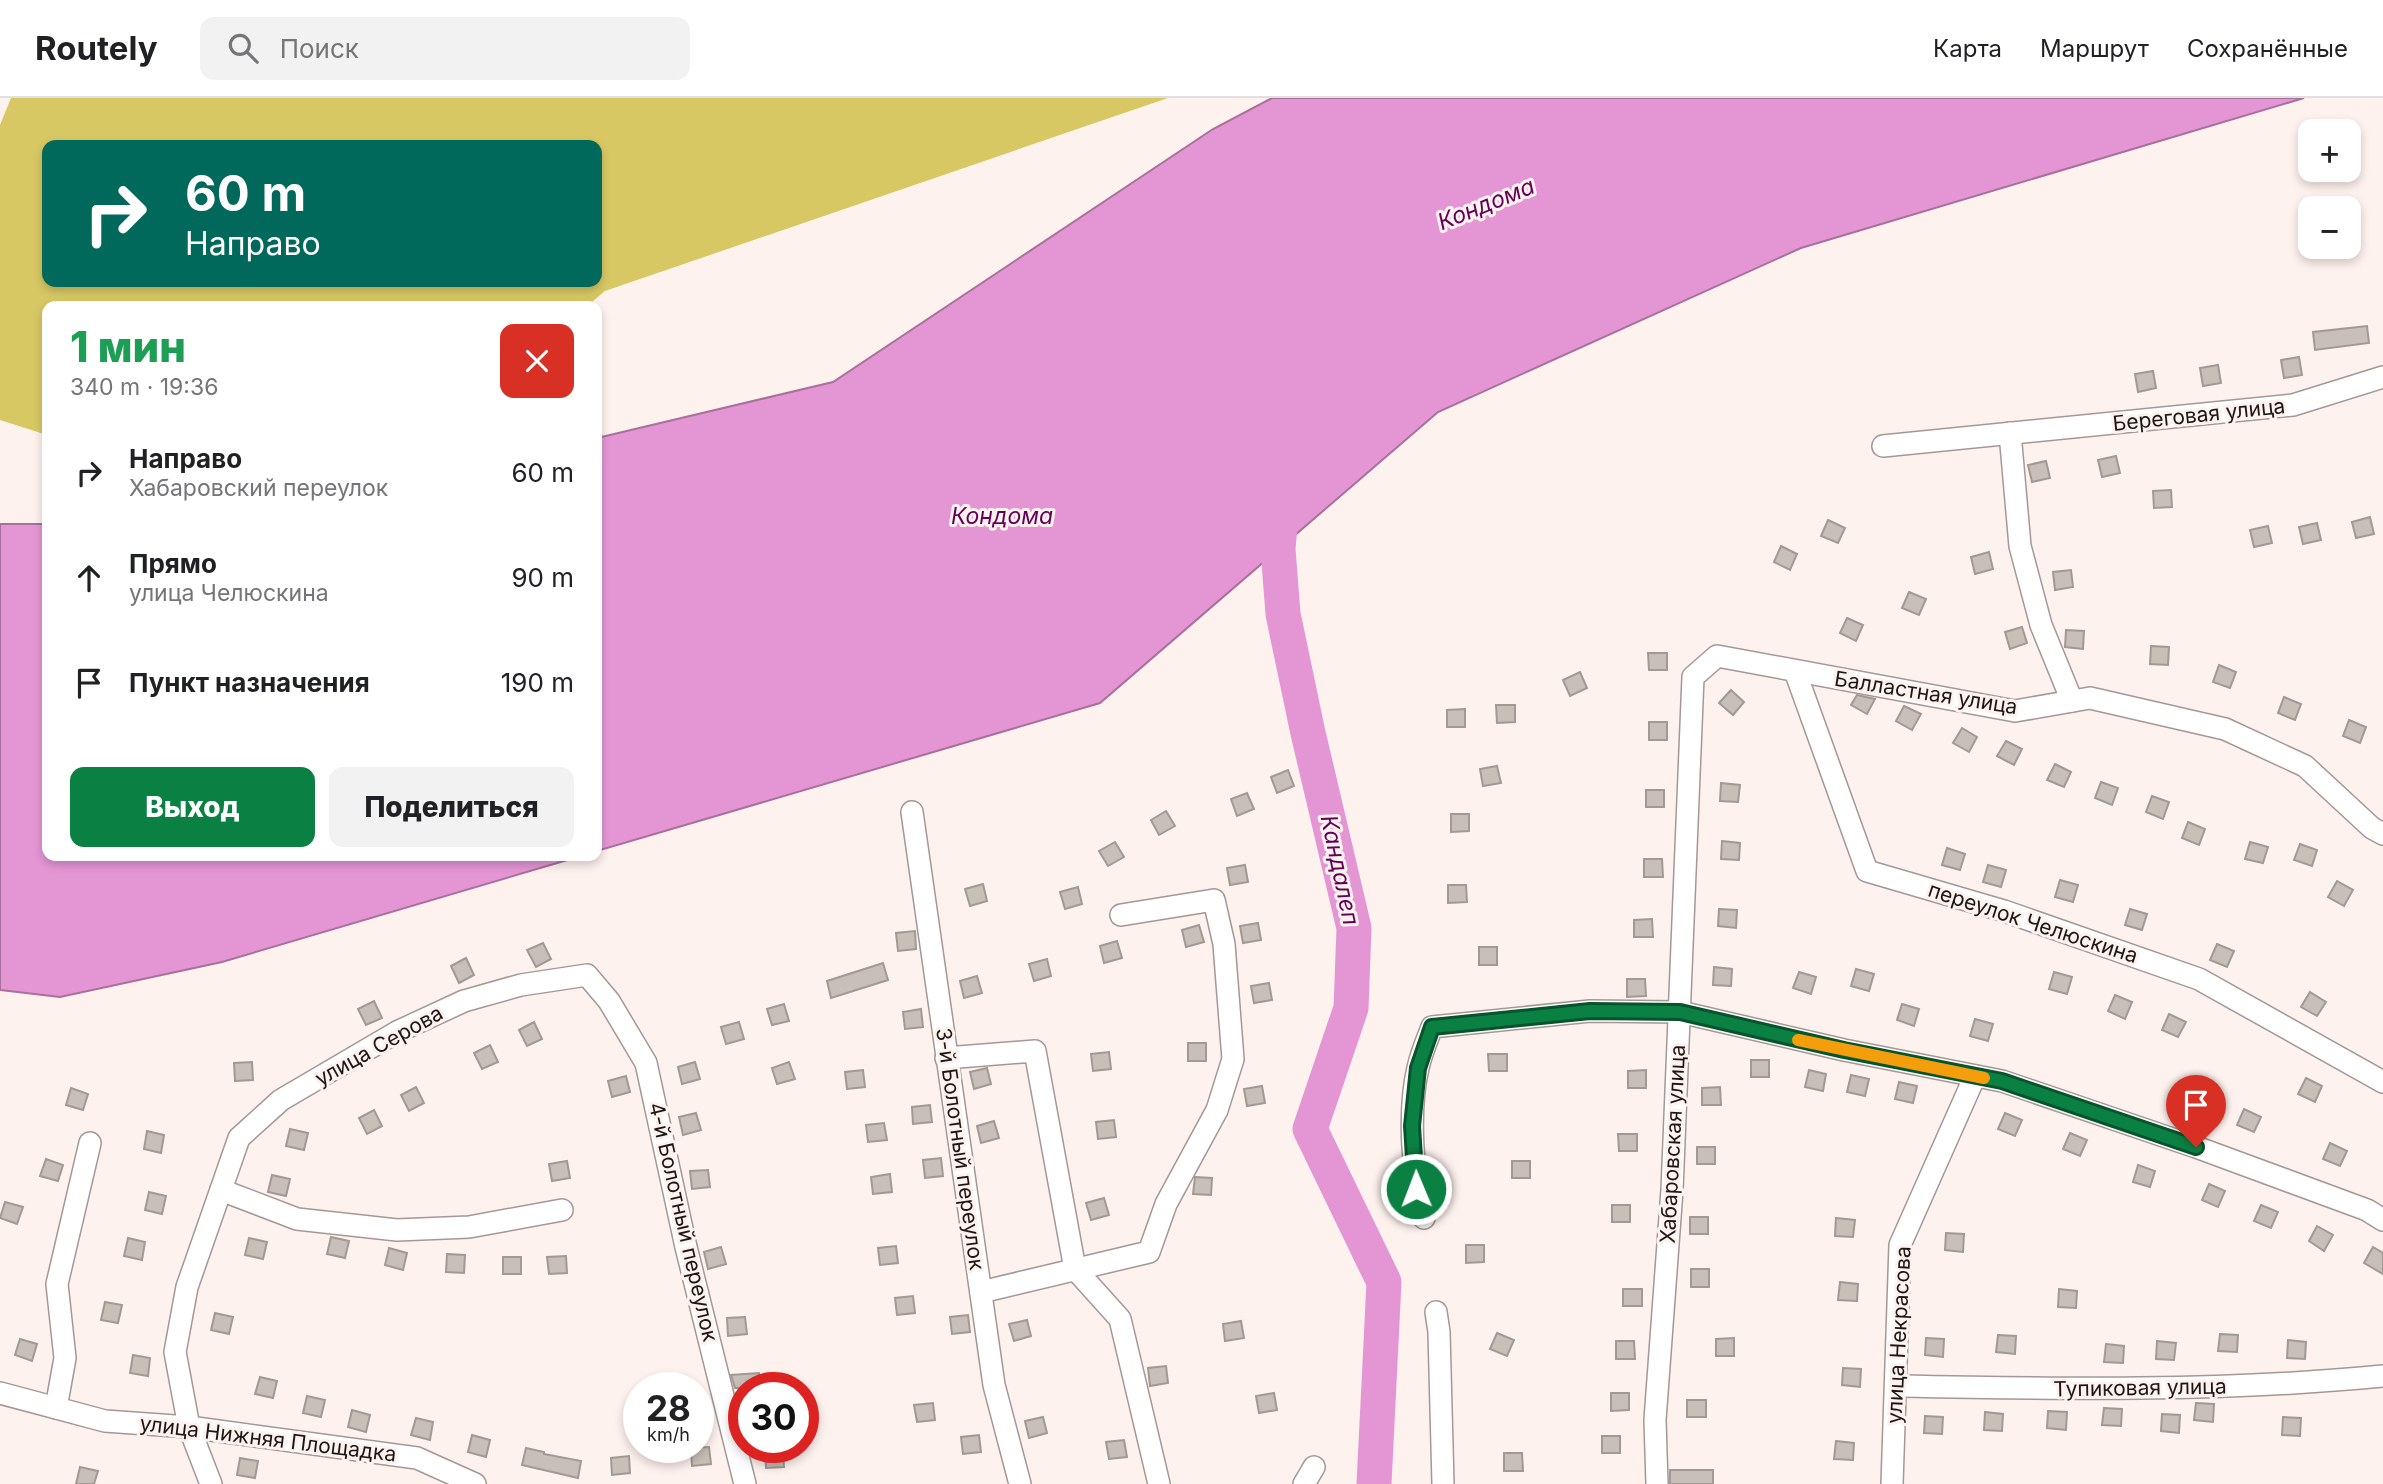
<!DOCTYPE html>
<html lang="ru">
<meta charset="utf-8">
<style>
:root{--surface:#fff;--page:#f2f2f2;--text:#202124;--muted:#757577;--line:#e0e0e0;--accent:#0b8043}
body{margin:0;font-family:Inter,sans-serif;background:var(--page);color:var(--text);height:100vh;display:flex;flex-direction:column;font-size:26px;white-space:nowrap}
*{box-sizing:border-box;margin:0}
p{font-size:23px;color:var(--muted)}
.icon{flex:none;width:38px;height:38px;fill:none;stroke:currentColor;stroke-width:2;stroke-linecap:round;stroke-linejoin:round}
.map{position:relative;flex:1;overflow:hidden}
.side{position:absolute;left:42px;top:203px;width:560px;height:560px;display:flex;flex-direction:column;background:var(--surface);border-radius:14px;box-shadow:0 4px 10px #0003}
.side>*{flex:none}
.top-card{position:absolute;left:42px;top:42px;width:560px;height:147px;border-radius:14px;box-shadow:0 4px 10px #0003;background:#00695c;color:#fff;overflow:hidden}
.tools{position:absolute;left:2298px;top:21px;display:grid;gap:14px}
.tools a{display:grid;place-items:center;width:63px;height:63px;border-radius:14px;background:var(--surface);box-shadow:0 4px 10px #0003;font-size:35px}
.speed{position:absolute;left:623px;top:1274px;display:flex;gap:14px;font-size:35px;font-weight:700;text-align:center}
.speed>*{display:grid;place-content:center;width:91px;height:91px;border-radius:50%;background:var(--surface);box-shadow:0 4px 10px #0003;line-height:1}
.speed small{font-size:18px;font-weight:400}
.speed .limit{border:10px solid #d22;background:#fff;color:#111}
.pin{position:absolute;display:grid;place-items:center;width:60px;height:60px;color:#fff;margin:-72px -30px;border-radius:50% 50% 50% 0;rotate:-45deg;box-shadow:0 0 7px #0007}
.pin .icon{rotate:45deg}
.me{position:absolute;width:77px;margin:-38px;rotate:359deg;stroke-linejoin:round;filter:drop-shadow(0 0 5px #0008)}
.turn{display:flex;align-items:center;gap:24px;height:147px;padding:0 28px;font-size:32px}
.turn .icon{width:91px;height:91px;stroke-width:2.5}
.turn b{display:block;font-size:49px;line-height:60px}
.round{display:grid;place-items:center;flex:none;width:74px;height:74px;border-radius:14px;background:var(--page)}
.overview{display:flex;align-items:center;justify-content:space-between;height:119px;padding:0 28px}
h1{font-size:42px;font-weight:800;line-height:52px;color:#1e9e55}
.cta{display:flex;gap:14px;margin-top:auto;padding:14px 28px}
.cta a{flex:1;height:80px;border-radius:14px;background:var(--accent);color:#fff;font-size:28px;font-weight:800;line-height:80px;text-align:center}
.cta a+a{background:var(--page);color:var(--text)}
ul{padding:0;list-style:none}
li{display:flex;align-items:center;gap:21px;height:105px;padding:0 28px}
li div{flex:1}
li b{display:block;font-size:26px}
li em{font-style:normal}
header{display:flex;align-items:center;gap:42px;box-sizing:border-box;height:98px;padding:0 35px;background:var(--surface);border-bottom:2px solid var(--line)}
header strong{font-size:33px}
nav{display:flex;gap:38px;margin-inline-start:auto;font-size:24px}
.search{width:490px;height:63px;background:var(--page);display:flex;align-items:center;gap:18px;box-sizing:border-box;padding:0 24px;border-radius:14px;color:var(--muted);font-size:26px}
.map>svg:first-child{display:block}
.forest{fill:#d8c864;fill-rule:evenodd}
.water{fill:#e496d4;stroke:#a8709b;stroke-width:2}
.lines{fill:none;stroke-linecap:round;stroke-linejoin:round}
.river{stroke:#e496d4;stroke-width:35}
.building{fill:#c7bfb8;stroke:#a19a93;stroke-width:2}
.minor-casing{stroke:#a39895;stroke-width:24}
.minor{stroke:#fff;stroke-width:21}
.route-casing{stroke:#07532c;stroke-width:18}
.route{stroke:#0b8043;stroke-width:12}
.slow{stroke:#f59e0b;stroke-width:12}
.labels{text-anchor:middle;stroke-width:6;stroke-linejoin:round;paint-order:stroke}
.street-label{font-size:21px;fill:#1b1716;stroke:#fef2ee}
.water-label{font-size:23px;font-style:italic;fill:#630158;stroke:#fef2ee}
</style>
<header>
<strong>Routely</strong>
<div class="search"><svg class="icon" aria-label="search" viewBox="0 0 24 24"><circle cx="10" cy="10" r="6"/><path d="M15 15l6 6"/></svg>Поиск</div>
<nav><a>Карта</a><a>Маршрут</a><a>Сохранённые</a></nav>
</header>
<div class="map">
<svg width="2383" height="1386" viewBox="0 0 2383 1386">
<rect width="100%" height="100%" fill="#fef2ee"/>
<path class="forest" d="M11,0H1168L605,193L587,208H47V337L0,322V27ZM47,47H597V184H47Z"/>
<g class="water">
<path d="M1272,0H2304L1801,150L1438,314L1100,605L597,753V340L833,284L1213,31Z"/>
<path d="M0,426H47V758H581L222,864L60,899L0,892Z"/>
</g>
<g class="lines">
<path class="river" d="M1282,403L1278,451L1283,516L1308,635L1354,830L1351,910L1310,1031L1384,1184L1374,1386"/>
</g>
<g class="building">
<path d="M2367,228L2369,245L2315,252L2313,234Z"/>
<path d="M2299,259L2302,277L2284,280L2281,262Z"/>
<path d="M2218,267L2221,285L2203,288L2200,270Z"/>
<path d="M2153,273L2156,290L2138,294L2135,276Z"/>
<path d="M2116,358L2120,375L2102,379L2098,362Z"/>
<path d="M2046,363L2050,380L2032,384L2028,367Z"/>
<path d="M2171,392L2172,409L2154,410L2153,393Z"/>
<path d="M2370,419L2374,436L2356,440L2352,424Z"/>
<path d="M1828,422L1845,430L1838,445L1821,438Z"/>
<path d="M2317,425L2321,442L2303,446L2299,429Z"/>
<path d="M2268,428L2272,445L2254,449L2250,432Z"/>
<path d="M1781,448L1797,456L1790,472L1774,464Z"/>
<path d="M1989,454L1993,471L1975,476L1971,459Z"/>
<path d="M2071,472L2073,489L2055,492L2053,474Z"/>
<path d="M1909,494L1926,501L1919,517L1902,510Z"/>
<path d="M1847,520L1863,527L1856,543L1840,535Z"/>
<path d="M2022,529L2027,545L2010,551L2005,534Z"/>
<path d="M2066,532L2084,533L2083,551L2065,549Z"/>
<path d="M2151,548L2169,549L2168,567L2150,566Z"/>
<path d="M1648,555H1667V572H1649Z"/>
<path d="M2219,567L2236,574L2230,590L2213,584Z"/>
<path d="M1580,574L1587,590L1570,598L1563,582Z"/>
<path d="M1731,592L1744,604L1733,617L1719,605Z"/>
<path d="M1857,597L1875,601L1867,616L1851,607Z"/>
<path d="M2284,599L2301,606L2295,622L2278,615Z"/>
<path d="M1496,607H1515V624L1497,625Z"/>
<path d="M1904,608L1921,616L1912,632L1896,623Z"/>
<path d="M1465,611V629H1447V612Z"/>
<path d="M2349,622L2366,629L2360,645L2343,638Z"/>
<rect x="1649" y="624" width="18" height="18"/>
<path d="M1962,630L1977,639L1969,654L1953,645Z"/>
<path d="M2006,643L2022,651L2014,667L1997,658Z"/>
<path d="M2055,666L2071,674L2064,689L2047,682Z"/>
<path d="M1497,668L1501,685L1483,688L1480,671Z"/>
<path d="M1288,672L1294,688L1277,695L1271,679Z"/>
<path d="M2101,684L2118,690L2112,707L2095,700Z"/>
<path d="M1721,685L1740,687L1738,704L1720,703Z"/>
<rect x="1646" y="692" width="18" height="17"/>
<path d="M1247,695L1254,711L1237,718L1231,701Z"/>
<path d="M2152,698L2169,704L2163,721L2146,714Z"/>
<path d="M1166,713L1175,728L1159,737L1151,722Z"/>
<path d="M1451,716H1469V733L1451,734Z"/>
<path d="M2188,724L2205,731L2199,747L2182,740Z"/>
<path d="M1722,743L1740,745L1739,762L1721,761Z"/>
<path d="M1115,744L1124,759L1108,768L1099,753Z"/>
<path d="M2250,744L2268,749L2263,765L2245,761Z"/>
<path d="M2300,746L2317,752L2312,768L2294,762Z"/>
<path d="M1947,750L1965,756L1960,772L1942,767Z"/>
<path d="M1644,761H1662L1663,779H1644Z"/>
<path d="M1245,767L1248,784L1230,787L1227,770Z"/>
<path d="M1988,767L2006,772L2001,789L1983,784Z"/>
<path d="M2060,782L2078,787L2073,804L2055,799Z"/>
<path d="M2337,783L2353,792L2344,808L2328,799Z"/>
<path d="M983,786L987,803L970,808L965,791Z"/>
<path d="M1448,787H1466L1467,804L1448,805Z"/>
<path d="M1078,789L1082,806L1065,811L1060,794Z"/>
<path d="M1719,811L1737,812L1736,830L1718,828Z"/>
<path d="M2130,811L2147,816L2142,832L2125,827Z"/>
<path d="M1652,821L1653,839H1634V822Z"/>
<path d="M1258,825L1261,842L1243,845L1240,828Z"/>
<path d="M1199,827L1204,844L1186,849L1182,832Z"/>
<path d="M915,833L916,851L898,853L896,835Z"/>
<path d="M1117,843L1122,860L1104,865L1100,848Z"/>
<path d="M543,845L551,861L536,869L527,852Z"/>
<path d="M2217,846L2234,853L2227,869L2210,862Z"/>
<rect x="1479" y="849" width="18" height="18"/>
<path d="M466,860L474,877L459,885L451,868Z"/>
<path d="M1047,861L1051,878L1034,883L1029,866Z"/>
<path d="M883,865L888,882L831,900L827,883Z"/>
<path d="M1714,869L1732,871L1731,888L1713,887Z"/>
<path d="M1856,871L1874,876L1869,893L1851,888Z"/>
<path d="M1799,874L1816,879L1811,896L1793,890Z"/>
<path d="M2054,874L2072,879L2067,896L2049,891Z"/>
<path d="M977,878L982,895L964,900L960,883Z"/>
<path d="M1627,881H1645L1646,898L1627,899Z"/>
<path d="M1269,885L1272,902L1254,905L1251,888Z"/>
<path d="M2310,894L2326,904L2317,918L2301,909Z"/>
<path d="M2115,897L2132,904L2125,921L2108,913Z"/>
<path d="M374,903L382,920L366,927L358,911Z"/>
<path d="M784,906L789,923L772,927L767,911Z"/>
<path d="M1902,906L1919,911L1914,928L1897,922Z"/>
<path d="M921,911L923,929L905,931L903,914Z"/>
<path d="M2169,916L2186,924L2178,939L2162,932Z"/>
<path d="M1975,921L1993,926L1988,943L1970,938Z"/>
<path d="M534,924L542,941L527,948L519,932Z"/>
<path d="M739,924L744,941L726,946L721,929Z"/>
<rect x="1188" y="945" width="18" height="18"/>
<path d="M490,947L498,964L482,971L474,955Z"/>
<path d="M1109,954L1111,971L1093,973L1091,956Z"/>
<path d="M1488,956H1507V973H1489Z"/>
<rect x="1751" y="962" width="18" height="17"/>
<path d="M252,964L253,982L235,983L234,965Z"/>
<path d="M695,964L700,981L682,986L678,969Z"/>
<path d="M789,964L795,981L777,986L772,970Z"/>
<path d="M987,970L991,986L974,991L970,974Z"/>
<path d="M863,972L865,989L847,991L845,974Z"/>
<path d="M1646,972V990H1628V973Z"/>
<path d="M1809,972L1826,976L1823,993L1805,989Z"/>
<path d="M1851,977L1869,981L1865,998L1847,994Z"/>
<path d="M626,978L630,994L612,999L608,983Z"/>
<path d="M2306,980L2322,988L2315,1004L2298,996Z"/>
<path d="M1899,984L1917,988L1913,1005L1895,1001Z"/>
<path d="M1262,988L1265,1005L1247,1008L1244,991Z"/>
<path d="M416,989L424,1005L409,1013L401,997Z"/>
<path d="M1720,989L1721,1007H1702V990Z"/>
<path d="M2184,989L2201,996L2194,1012L2177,1004Z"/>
<path d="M71,990L88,996L83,1012L66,1007Z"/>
<path d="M930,1007L932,1024L913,1026L912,1009Z"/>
<path d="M2244,1011L2261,1019L2254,1034L2237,1027Z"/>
<path d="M374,1012L382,1028L367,1036L359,1020Z"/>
<path d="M696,1015L701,1032L683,1037L679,1019Z"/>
<path d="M2005,1015L2022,1022L2015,1038L1998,1031Z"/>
<path d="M1114,1022L1116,1039L1098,1041L1096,1024Z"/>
<path d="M994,1023L999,1040L981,1045L977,1028Z"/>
<path d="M884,1025L887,1042L868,1044L866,1027Z"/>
<path d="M290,1031L308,1035L304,1052L286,1048Z"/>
<path d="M147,1033L164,1037L161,1055L144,1051Z"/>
<path d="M2070,1035L2087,1042L2080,1058L2063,1051Z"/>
<path d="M1618,1036H1637V1053H1619Z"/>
<path d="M2330,1045L2347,1053L2340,1068L2323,1061Z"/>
<rect x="1697" y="1049" width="18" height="17"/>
<path d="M941,1060L943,1078L925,1080L923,1062Z"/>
<path d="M46,1061L63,1067L58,1083L40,1078Z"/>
<path d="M567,1063L570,1080L552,1083L549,1066Z"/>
<rect x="1512" y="1063" width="18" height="17"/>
<path d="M2138,1067L2155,1073L2150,1089L2133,1084Z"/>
<path d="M708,1072L710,1089L692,1091L690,1073Z"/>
<path d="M890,1076L892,1094L873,1096L871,1079Z"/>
<path d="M272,1077L290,1081L286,1098L268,1094Z"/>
<path d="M1195,1079L1212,1080L1211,1097L1193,1096Z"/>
<path d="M2209,1086L2225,1093L2218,1109L2202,1102Z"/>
<path d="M149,1094L166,1098L162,1116L145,1112Z"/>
<path d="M1104,1100L1109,1117L1091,1122L1086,1105Z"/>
<path d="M5,1104L23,1109L17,1126L0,1120Z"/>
<rect x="1612" y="1107" width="18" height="17"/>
<path d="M2261,1107L2278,1114L2271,1130L2254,1123Z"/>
<rect x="1690" y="1119" width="18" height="17"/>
<path d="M1836,1120L1855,1122L1853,1139L1835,1138Z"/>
<path d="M2317,1128L2333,1137L2324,1153L2309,1143Z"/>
<path d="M1946,1135L1964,1136L1963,1154L1945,1152Z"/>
<path d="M331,1139L349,1143L345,1160L327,1156Z"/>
<path d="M128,1140L145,1144L142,1162L124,1158Z"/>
<path d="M249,1140L267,1144L263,1161L245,1157Z"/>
<path d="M1466,1147H1484V1164L1466,1165Z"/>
<path d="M896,1148L898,1165L880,1167L878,1150Z"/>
<path d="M721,1149L726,1166L708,1171L704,1154Z"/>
<path d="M2373,1149L2383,1155V1176L2364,1165Z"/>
<path d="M389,1150L407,1155L403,1172L385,1167Z"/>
<path d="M447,1156L465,1157L464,1175L446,1174Z"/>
<path d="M566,1158L567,1175L549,1176L547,1159Z"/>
<rect x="503" y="1159" width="18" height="17"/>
<rect x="1691" y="1171" width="18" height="18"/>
<path d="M1840,1184L1858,1186L1857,1203L1838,1202Z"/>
<rect x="1623" y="1191" width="19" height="17"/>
<path d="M2059,1191L2077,1193L2076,1210L2058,1209Z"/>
<path d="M913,1198L915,1215L897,1217L895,1200Z"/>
<path d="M105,1204L122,1207L118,1225L101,1222Z"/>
<path d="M215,1215L233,1219L229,1236L211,1232Z"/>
<path d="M968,1217L970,1234L952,1236L950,1219Z"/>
<path d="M745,1219L747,1236L728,1238L727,1220Z"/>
<path d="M1027,1222L1031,1238L1014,1243L1009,1226Z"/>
<path d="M1241,1223L1244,1240L1225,1243L1223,1226Z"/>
<path d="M1497,1235L1514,1242L1507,1258L1490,1251Z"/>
<path d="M2220,1236L2238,1237L2237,1254L2218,1253Z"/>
<path d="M1998,1237L2016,1238L2015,1256L1996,1254Z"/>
<path d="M1734,1240V1258H1716V1241Z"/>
<path d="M1926,1240L1944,1241L1943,1259L1925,1257Z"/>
<path d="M20,1241L37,1246L32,1263L15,1257Z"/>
<path d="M2288,1242L2306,1244L2305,1261L2287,1260Z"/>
<path d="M1616,1243H1634L1635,1261H1616Z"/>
<path d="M2157,1243L2176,1245L2174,1262L2156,1261Z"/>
<path d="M2106,1246L2124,1248L2123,1265L2104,1264Z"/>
<path d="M133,1257L150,1260L148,1278L130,1275Z"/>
<path d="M1166,1268L1168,1285L1150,1288L1148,1270Z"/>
<path d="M1843,1270L1861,1271L1860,1289L1842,1287Z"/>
<path d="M759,1275L760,1290H735L731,1277Z"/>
<path d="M260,1279L277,1283L273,1300L255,1296Z"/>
<path d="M1274,1295L1277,1312L1259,1315L1256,1298Z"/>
<path d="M1611,1295H1629V1312L1611,1313Z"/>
<path d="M307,1298L325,1302L321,1319L303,1315Z"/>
<rect x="1687" y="1302" width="19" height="17"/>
<path d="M933,1305L935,1322L917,1324L914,1307Z"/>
<path d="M2196,1305L2214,1306L2213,1324L2194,1322Z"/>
<path d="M2104,1310L2122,1311L2121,1328L2102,1327Z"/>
<path d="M352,1312L370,1317L366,1334L348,1329Z"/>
<path d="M2048,1313L2067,1314L2066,1332L2047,1330Z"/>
<path d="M1985,1314L2003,1316L2002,1333L1984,1332Z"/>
<path d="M2162,1316L2180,1317L2179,1335L2161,1333Z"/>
<path d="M1925,1318L1943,1319L1942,1336L1924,1335Z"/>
<path d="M1043,1319L1047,1335L1029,1340L1025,1323Z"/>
<path d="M2283,1319L2301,1320L2300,1338L2282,1337Z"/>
<path d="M416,1320L433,1324L430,1342L411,1337Z"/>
<path d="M472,1337L490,1342L486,1359L468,1354Z"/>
<path d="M979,1337L981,1354L963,1356L961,1339Z"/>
<rect x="1602" y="1338" width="18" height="17"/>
<path d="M1124,1342L1127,1359L1109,1361L1106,1344Z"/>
<path d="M1836,1343L1854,1345L1853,1362L1834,1361Z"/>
<path d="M709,1349L711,1366L692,1368L691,1350Z"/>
<path d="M526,1350L544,1354V1356L581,1363L578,1380L522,1367Z"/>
<path d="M783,1351L784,1369L766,1370L765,1353Z"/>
<path d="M1504,1355H1522L1523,1373H1504Z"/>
<path d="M629,1358L630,1375L612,1377L611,1360Z"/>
<path d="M240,1360L258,1363L255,1380L237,1377Z"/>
<path d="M80,1369L98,1373L94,1386H76Z"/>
<rect x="1670" y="1372" width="43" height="14"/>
</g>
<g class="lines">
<defs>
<g id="minor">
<path d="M2010,335L2020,448L2041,527L2072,603"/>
<path d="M1883,348L2293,307L2383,279"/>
<path d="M1795,573L1867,773L2004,813L2199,881L2383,984"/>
<path d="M912,714L994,1287L1020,1386"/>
<path d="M946,960L1035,953L1075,1171L1120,1221L1159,1386"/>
<path d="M221,1092L297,1121L397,1132L469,1129L562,1112"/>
<path d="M1424,1120C1412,1079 1408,1012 1418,970C1421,956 1427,942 1432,929L1590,913L1680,914L1844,952L2002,983L2196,1049L2367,1112L2383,1122"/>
<path d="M981,1194L1149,1154L1166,1106L1217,1012L1233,961L1224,846L1214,802L1121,817"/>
<path d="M1436,1214L1439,1234L1443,1386"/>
<path d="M1896,1288C2059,1291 2220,1294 2383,1278"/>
<path d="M0,1295L105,1323L189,1329L417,1360L475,1386"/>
<path d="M56,1310L65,1260L57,1186L90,1045"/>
<path d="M211,1386L189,1329L175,1254L187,1189L239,1040L281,1002L397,934L464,903L521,887L587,877L609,903L646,965L686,1149L745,1386"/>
<path d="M1304,1386L1314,1369"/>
<path d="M1657,1386L1655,1322L1672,1092L1693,579L1717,558L2015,613L2090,600L2225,631L2305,668L2372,730L2383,736"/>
<path d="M1892,1386L1900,1147L1975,978"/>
</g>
</defs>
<use href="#minor" class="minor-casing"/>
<use href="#minor" class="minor"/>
</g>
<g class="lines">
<defs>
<path id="route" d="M1416,1091L1412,1028L1418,970L1432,929L1590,913L1680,914L1844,952L2002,983L2196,1049"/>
</defs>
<use href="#route" class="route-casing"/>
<use href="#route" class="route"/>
<path class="slow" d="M1798,942L1984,980"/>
</g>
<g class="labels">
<g class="street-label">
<text transform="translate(2199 317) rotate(-6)" y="7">Береговая улица</text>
<text transform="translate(1926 595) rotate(9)" y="7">Балластная улица</text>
<text transform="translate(2033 825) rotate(18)" y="7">переулок Челюскина</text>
<text transform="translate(379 948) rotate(-29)" y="7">улица Серова</text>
<text transform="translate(1673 1046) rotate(-87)" y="7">Хабаровская улица</text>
<text transform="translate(960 1051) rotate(82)" y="7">3-й Болотный переулок</text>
<text transform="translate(683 1124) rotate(77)" y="7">4-й Болотный переулок</text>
<text transform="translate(1899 1237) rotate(-87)" y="7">улица Некрасова</text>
<text transform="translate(2140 1290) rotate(-1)" y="7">Тупиковая улица</text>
<text transform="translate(268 1341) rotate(7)" y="7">улица Нижняя Площадка</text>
</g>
<g class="water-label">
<text transform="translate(1486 106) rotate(-22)" y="8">Кондома</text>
<text x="1002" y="426">Кондома</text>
<text transform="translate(1340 772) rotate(78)" y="8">Кандалеп</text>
</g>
</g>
</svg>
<div class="tools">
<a>+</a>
<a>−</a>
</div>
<div class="speed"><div>28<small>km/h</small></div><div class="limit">30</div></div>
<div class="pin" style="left:2196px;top:1049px;background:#d93025"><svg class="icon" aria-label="arrive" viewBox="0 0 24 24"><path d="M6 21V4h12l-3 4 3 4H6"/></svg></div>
<svg class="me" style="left:1416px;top:1091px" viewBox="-20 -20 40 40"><circle r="17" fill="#0b8043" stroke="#fff" stroke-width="3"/><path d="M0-11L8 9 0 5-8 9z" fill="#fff"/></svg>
<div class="top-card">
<div class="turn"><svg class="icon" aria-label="right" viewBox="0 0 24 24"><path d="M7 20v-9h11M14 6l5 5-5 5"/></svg><div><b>60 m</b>Направо</div></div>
</div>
<section class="side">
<div class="overview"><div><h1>1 мин</h1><p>340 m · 19:36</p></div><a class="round" style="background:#d93025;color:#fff"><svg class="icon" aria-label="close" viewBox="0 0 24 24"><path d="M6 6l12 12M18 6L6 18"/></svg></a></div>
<ul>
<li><svg class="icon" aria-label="right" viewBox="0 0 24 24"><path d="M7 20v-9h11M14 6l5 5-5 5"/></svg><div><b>Направо</b><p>Хабаровский переулок</p></div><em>60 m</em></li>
<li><svg class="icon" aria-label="ahead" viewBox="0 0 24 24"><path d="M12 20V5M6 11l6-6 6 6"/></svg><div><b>Прямо</b><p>улица Челюскина</p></div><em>90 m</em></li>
<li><svg class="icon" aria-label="arrive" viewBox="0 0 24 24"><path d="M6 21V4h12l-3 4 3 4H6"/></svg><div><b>Пункт назначения</b></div><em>190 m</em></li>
</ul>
<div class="cta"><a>Выход</a><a>Поделиться</a></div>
</section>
</div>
